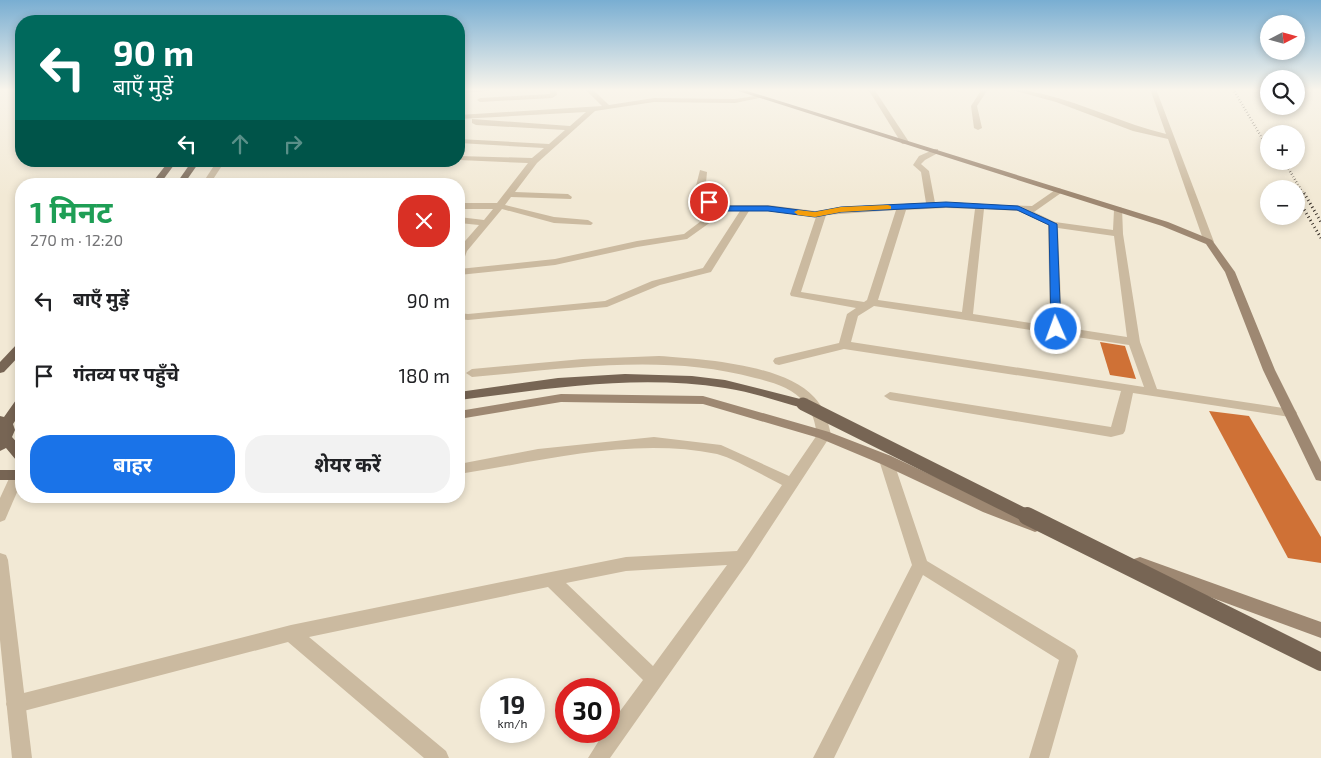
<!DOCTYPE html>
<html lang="hi">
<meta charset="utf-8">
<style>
:root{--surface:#fff;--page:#f2f2f2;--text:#202124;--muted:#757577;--accent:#1a73e8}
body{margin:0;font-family:"Exo 2","Noto Sans Devanagari",sans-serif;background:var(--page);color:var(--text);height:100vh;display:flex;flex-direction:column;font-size:19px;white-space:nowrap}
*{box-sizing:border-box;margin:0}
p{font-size:16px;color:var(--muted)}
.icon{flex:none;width:28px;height:28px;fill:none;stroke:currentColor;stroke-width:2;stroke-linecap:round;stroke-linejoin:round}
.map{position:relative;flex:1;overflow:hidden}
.details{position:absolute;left:15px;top:178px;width:450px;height:325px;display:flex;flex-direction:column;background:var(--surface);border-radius:20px;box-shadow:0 2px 8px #0003}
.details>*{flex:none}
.guide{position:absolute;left:15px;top:15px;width:450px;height:152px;border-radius:20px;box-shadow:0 2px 8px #0003;background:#00695c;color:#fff;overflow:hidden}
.needle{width:32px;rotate:84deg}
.fabs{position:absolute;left:1260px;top:15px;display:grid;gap:10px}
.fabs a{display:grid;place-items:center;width:45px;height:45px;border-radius:50%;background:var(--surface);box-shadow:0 2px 8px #0003;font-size:25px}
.speed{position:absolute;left:480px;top:678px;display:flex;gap:10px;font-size:25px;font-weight:700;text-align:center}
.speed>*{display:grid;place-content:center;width:65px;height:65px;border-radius:50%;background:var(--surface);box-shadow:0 2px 8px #0003;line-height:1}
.speed small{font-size:12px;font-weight:400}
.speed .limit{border:8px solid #d22;background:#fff;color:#111}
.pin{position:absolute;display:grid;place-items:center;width:42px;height:42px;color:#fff;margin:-21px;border:2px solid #fff;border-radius:50%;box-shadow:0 1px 5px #0007}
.me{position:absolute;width:55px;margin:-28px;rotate:358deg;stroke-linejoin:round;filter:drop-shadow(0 0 4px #0008)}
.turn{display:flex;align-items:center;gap:18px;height:105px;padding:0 15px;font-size:22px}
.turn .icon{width:65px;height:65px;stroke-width:2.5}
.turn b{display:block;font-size:35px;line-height:42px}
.lanes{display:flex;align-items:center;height:48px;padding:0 15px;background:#0003;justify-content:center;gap:25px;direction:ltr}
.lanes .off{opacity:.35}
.round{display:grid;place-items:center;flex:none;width:52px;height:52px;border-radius:20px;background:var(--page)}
.headline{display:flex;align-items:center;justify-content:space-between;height:85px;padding:0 15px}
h1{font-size:30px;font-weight:700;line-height:38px;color:#1e9e55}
.button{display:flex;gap:10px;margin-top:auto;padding:10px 15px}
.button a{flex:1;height:58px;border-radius:20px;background:var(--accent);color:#fff;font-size:20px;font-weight:700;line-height:58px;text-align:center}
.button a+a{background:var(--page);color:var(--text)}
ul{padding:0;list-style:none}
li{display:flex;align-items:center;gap:15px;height:75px;padding:0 15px}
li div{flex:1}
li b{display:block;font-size:19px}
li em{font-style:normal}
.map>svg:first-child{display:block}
.building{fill:#cf7136}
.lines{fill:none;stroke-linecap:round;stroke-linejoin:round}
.minor{fill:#cbbaa0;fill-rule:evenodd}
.tertiary{fill:#cbbaa0;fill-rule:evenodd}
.secondary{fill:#9e8872;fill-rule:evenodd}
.primary{fill:#776554;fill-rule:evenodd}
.rail-far1{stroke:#342b24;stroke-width:2.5;stroke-dasharray:0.5 2.5;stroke-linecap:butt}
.rail{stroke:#342b24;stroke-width:3;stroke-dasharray:1 3;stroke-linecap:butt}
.primary-bridge-far1{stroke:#776554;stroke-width:13}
.primary-bridge{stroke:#776554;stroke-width:18}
.route{fill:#1a73e8;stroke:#114b97}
.slow{fill:#f59e0b}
</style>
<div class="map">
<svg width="1321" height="758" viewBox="0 0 1321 758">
<rect width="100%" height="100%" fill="#f2e9d5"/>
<g class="building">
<path d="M1100,342L1125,346L1136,379L1110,375Z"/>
<path d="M1209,411L1249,416L1321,537V563L1288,558Z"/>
</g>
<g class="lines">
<g class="minor">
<path d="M459,89H491L488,91L459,93Z"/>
<path d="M550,89H556L557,95L552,98L480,102L477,100L480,98L550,94Z"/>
<path d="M585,89H592L609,105L654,98L735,99L761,95L764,97L735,103L654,102L595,111L537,163L515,192L568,194L572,197L571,199L511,197L505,205L554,217L588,220L593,223L591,225L554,223L502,209L467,251L463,262L459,263V248L479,225L459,223V217L484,220L493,209H459V203H497L528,163L459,160V156L532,158L544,148L459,143V139L549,144L565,130L476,125L472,123V119L570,126L586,112L459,119V115L602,106Z"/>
<path d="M868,89H874L909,142L908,144H902Z"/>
<path d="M982,89H988L977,106L982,128L978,130L974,128L971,106Z"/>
<path d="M1009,89C1020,88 1032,92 1043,94C1085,104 1124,124 1166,134L1150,89H1156L1214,242L1212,244L1209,245L1204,242L1168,139L1133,131L1056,102Z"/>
<path d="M935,149H938V153L925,160L921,164L929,171L935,203L1032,206L1058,188L1061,189V193L1034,212L1055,222L1113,230L1114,210L1119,207L1122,208L1123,234L1140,342L1157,389L1290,409L1295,410L1297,413L1295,416L1290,417L1133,393L1125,431L1123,434L1111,437L890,400L884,396L890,392L1111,427L1121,391L844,349L779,365L775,364L773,361L775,358L839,343L847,314L856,308L791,296L790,294L816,217L768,211H749L711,272L660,285L607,307L468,320L459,319V313L468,314L605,301L652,281L703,268L740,211H721L715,219L687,239L637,247L555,265L459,275V269L555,259L637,241L684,234L709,215L713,209L697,194L696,186L700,170L707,172L705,194L720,205H768L815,211L841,207L926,203L921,172L913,165L919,156ZM946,208L975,209L962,312L878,300L906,210ZM984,209L1019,211L1048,225L1050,326L973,314ZM896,210L867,300L864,302L801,292L826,215ZM1058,228L1114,236L1127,337L1062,327ZM874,306L1129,345L1144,387L851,342L858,316Z"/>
<path d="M217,161H225L210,184H202Z"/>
<path d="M659,356C701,359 784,364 814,397C824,407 828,421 831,435L748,562L610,758H588L605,731H609V726L643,680L548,587L309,637L446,751L449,758H424L288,642L16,713L9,711L6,704L9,697L16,695L291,625L551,572L626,557L737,551L782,485C766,477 733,458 717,454C630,437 544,461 459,474V464L538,449L654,437L721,445L789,476L817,435C815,423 813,412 805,403C793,388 773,382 755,378C663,353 566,369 472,377L466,373L472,369L583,359ZM727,565L653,666L566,583L626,571Z"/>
<path d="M886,455L891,456L893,460L927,561L1075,650L1078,656L1049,758H1029L1059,660L923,575L834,758H813L912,565L879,460L881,456Z"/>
</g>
<g class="tertiary">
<path d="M17,471L21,472V483L5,520L0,522V498L12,472Z"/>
<path d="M0,553L6,555L8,560L32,758H12L0,640Z"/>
</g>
<g class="secondary">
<path d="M732,89H741L1168,222L1212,240L1235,272L1275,370L1321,462V481L1316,480L1314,476L1263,370L1225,272L1206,244L1162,226Z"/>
<path d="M561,394L703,396L829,432L891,456L993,504L1040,522L1043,526L1040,530L1035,532L1030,530L983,512L881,464L819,438L703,404L561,402L459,419V411Z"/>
<path d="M1140,557L1321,622V638L1134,569L1132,564L1134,559Z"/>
</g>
<g class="primary">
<path d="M169,161H177L160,184H151Z"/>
<path d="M192,161H200L184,184H176Z"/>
<path d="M21,343V354L4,372L0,373V362L17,344Z"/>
<path d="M625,374L692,376L725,380L808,401L810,404L803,408C777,401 752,392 725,388C635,374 548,389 459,400V392L558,378Z"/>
<path d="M21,399V412L13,424L15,430L12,437L21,447V461L16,460L6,448L0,451V416L4,417L16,400Z"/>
<rect x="0" y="470" width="21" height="10"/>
</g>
<g class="rail-far1">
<path d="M1233,89L1269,150"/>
<path d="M1284,161L1304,195"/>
</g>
<g class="rail">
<path d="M1304,193L1321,222"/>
<path d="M1296,196L1321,238"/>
</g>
<path class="primary-bridge-far1" d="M803,404L1029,517"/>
<path class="primary-bridge" d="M1027,516L1321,662"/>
</g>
<linearGradient id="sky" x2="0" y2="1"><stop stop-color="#79aed2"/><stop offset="0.46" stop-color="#f9f5ec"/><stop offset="1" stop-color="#f9f5ec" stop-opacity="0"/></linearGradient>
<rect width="1321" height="195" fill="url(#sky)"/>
<path class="route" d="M706,200H712L720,206H768L815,212L841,207L946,202L1018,206L1057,224L1061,329L1056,332L1051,329L1049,225L1017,210L946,207L841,212L815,217L768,211H718L706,204Z"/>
<path class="slow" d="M888,205L891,206V209L841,212L815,217L798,215L794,212L798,210L815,212L841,207Z"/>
</svg>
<div class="fabs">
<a><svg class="needle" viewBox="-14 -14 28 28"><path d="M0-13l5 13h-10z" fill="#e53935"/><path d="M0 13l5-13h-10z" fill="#757577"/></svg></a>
<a><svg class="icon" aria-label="search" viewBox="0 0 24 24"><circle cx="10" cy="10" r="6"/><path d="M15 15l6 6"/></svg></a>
<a>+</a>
<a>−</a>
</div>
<div class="speed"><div>19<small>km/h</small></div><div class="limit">30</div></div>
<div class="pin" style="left:709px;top:202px;background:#d93025"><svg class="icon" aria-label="arrive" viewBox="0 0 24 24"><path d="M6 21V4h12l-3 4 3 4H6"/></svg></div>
<svg class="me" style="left:1056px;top:329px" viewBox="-20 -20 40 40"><circle r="17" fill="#1a73e8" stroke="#fff" stroke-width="3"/><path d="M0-11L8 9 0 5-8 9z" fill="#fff"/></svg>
<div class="guide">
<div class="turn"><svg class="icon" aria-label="left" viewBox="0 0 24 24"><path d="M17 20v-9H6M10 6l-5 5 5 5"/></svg><div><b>90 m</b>बाएँ मुड़ें</div></div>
<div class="lanes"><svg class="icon" aria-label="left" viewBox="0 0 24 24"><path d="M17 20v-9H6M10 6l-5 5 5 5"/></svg><svg class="icon off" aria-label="ahead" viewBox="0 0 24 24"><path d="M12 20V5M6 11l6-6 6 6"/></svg><svg class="icon off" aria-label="right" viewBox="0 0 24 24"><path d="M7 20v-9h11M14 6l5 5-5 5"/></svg></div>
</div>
<section class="details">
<div class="headline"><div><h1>1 मिनट</h1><p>270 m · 12:20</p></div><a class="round" style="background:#d93025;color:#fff"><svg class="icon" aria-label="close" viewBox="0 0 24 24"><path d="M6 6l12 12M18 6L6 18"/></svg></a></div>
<ul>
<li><svg class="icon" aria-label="left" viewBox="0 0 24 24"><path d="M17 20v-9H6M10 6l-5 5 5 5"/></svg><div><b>बाएँ मुड़ें</b></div><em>90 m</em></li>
<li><svg class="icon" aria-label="arrive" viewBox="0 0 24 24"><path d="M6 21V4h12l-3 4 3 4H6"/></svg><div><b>गंतव्य पर पहुँचे</b></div><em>180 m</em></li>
</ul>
<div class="button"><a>बाहर</a><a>शेयर करें</a></div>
</section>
</div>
